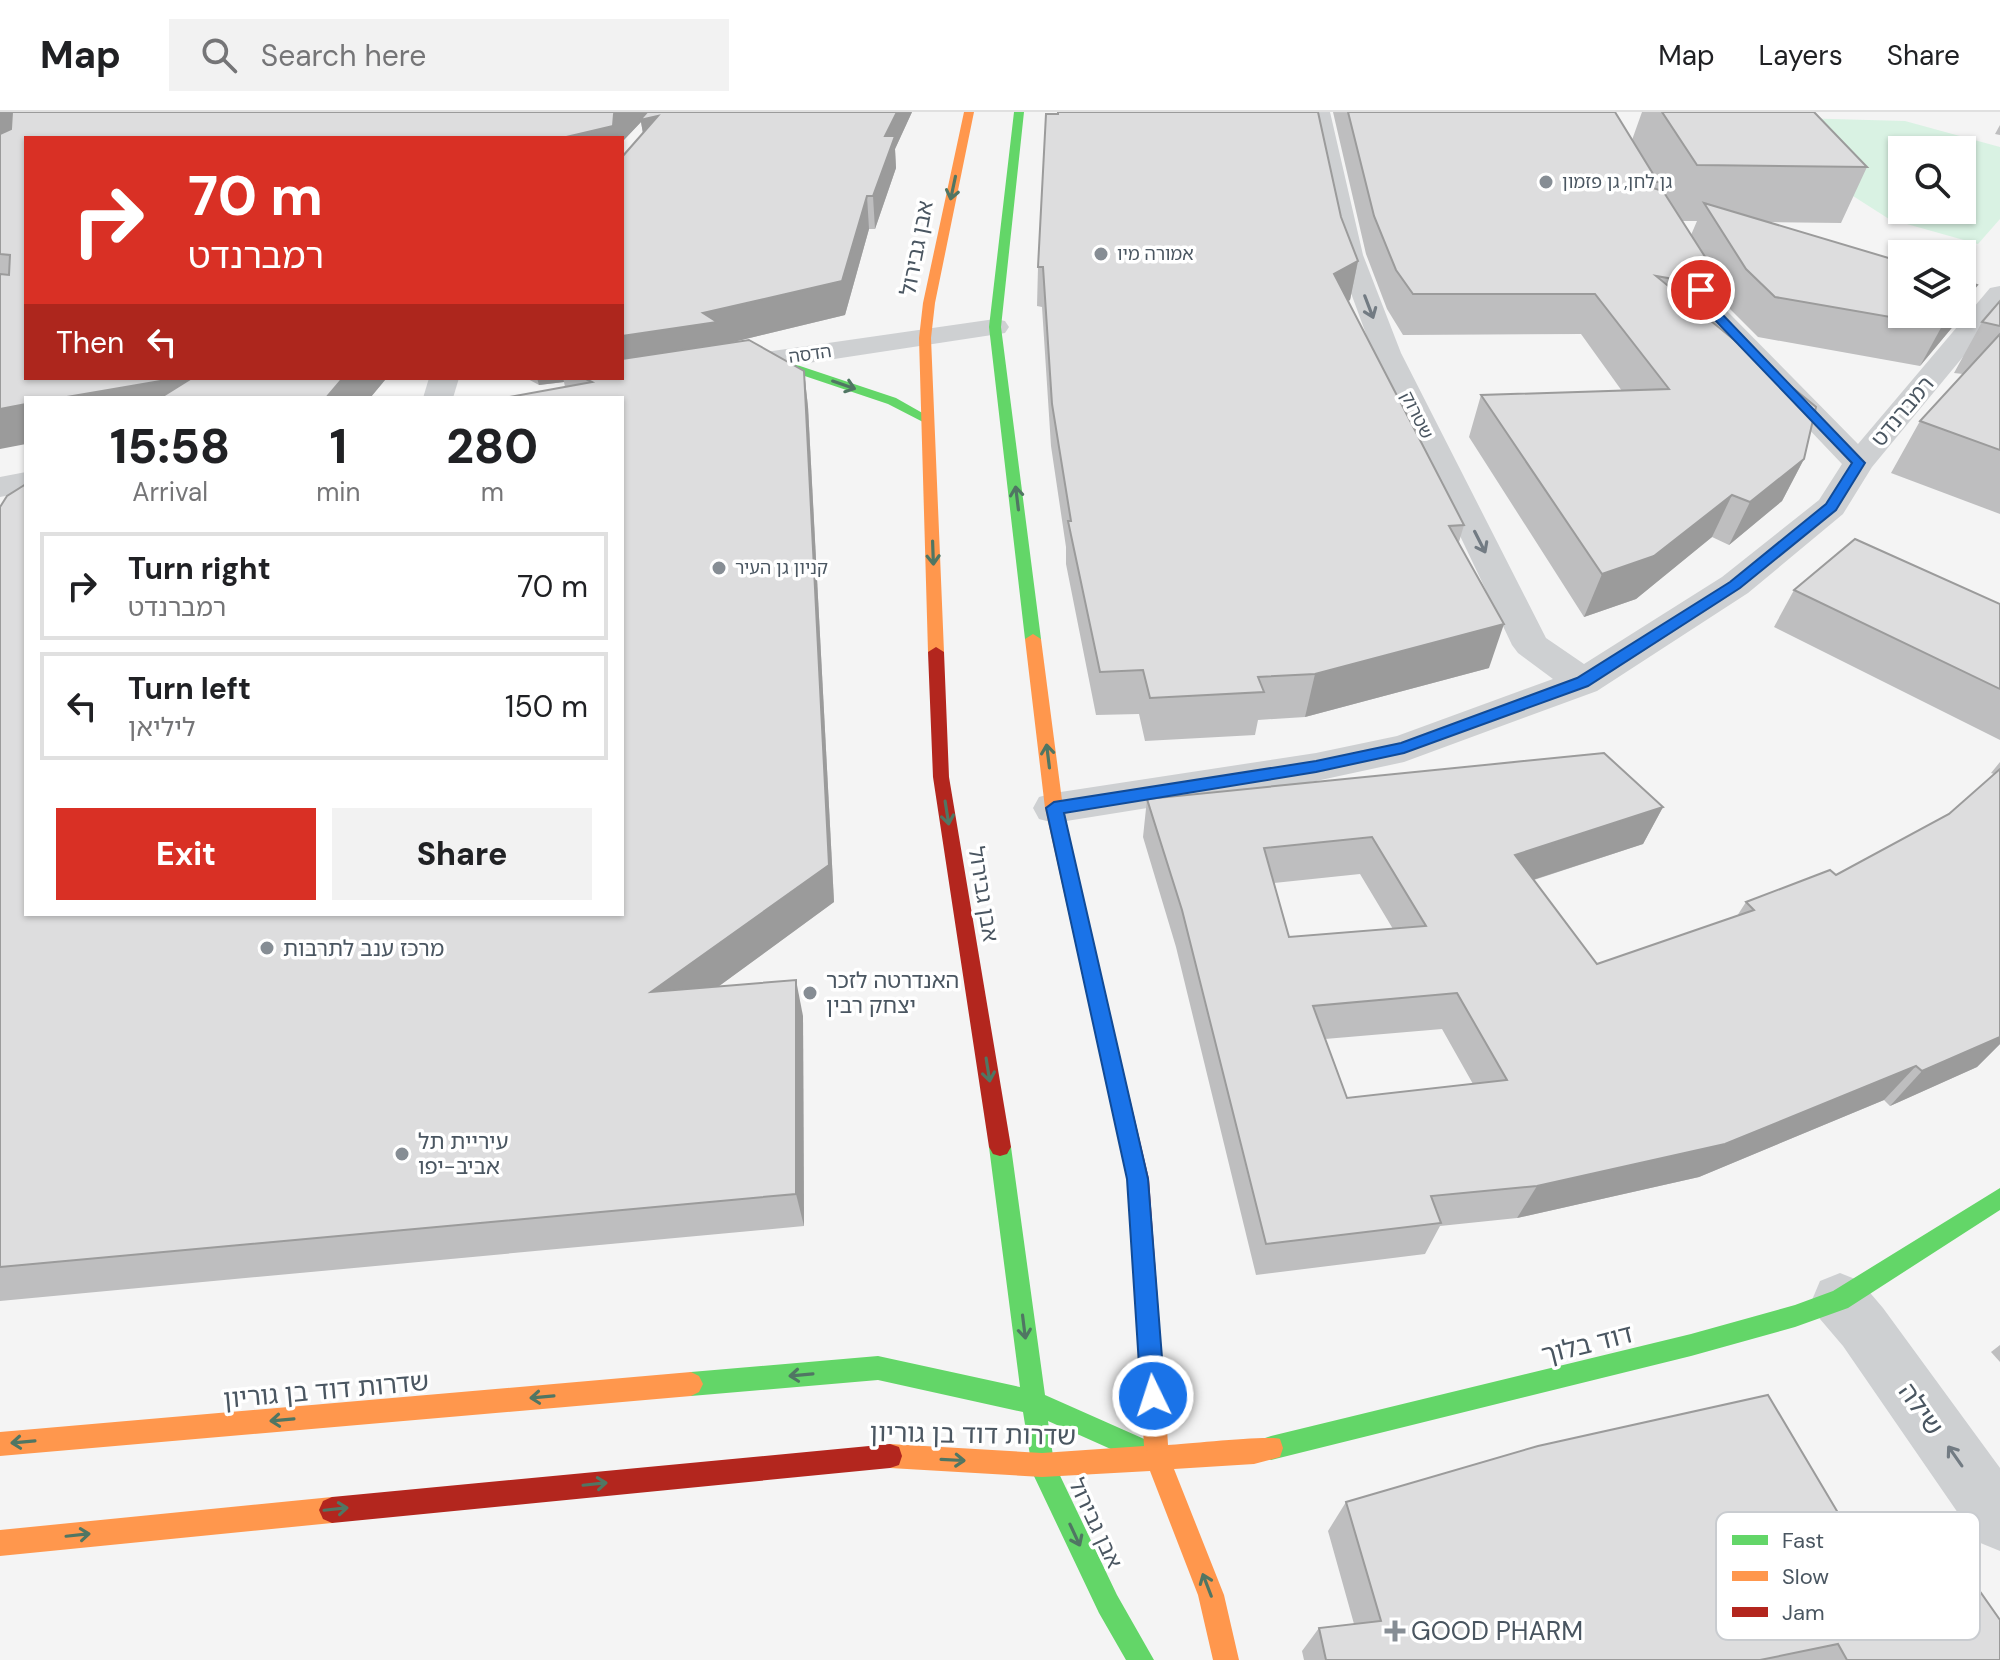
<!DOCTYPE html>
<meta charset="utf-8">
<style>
:root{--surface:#fff;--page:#f2f2f2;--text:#202124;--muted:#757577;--line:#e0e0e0;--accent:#d93025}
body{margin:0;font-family:"DM Sans","Noto Sans Hebrew",sans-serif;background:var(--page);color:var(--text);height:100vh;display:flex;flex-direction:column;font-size:30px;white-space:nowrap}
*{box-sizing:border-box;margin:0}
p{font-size:26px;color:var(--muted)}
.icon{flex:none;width:44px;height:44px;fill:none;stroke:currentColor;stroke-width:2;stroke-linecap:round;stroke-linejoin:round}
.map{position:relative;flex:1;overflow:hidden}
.panel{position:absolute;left:24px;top:284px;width:600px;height:520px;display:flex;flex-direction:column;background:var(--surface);border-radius:0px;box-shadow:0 2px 6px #0004}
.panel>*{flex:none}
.banner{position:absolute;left:24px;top:24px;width:600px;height:244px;border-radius:0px;box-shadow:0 2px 6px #0004;background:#d93025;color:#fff;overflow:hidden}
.buttons{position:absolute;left:1888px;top:24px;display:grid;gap:16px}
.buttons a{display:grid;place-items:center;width:88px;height:88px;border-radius:0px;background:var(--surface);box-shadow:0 2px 6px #0004;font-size:40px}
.pin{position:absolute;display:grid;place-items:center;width:68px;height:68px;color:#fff;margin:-34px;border:4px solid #fff;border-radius:50%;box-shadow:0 2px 8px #0007}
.me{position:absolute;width:88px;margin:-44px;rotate:356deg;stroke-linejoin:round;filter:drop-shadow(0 0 6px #0008)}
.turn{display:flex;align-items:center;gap:28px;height:168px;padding:0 32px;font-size:36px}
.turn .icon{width:104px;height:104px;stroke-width:2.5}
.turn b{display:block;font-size:56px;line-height:68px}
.then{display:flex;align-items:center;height:76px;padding:0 32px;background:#0003;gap:16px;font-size:30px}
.eta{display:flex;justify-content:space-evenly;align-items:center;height:136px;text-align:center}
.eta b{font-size:48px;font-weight:800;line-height:56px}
.action{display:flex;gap:16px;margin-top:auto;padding:16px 32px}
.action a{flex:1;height:92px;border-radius:0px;background:var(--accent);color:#fff;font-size:32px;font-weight:800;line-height:92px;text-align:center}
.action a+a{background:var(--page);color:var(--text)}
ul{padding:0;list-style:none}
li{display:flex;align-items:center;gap:24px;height:108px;margin:0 16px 12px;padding:0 16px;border:4px solid var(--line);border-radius:0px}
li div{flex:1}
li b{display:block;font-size:30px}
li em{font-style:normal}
header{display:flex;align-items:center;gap:48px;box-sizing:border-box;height:112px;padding:0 40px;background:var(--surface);border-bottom:2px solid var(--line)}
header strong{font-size:38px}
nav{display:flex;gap:44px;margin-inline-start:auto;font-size:28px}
.search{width:560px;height:72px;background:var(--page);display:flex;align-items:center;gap:20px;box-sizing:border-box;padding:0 28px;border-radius:0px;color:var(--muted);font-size:30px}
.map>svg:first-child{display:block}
.green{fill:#d9f2e3;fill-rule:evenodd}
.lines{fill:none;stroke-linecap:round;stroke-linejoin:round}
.street{fill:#ced0d2;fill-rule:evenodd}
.fast{fill:#63d668;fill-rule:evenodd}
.slow{fill:#ff974d;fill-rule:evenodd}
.jam{fill:#b3261e;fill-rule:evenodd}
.wall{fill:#bebebf;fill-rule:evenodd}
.shaded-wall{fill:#9b9b9b}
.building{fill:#ddddde;stroke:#9b9b9b;stroke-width:2;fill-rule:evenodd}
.oneway{stroke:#507663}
.oneway2{stroke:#727b83}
.route{fill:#1a73e8;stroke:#114b97;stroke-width:2}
.poi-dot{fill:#868d94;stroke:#fff;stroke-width:3}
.labels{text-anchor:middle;stroke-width:7;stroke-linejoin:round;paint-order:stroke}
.far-poi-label{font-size:18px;fill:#4a5661;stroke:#fff;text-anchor:start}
.far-street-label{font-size:18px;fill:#4a5661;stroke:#fff}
.street-label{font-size:22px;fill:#4a5661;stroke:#fff}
.poi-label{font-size:22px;fill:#4a5661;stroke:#fff;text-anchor:start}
.near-street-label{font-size:26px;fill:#4a5661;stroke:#fff}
.near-poi-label{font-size:26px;fill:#4a5661;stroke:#fff;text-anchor:start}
.key{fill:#fff;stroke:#c9ccd0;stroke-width:2}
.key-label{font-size:22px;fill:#4a5661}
</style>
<header>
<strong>Map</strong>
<div class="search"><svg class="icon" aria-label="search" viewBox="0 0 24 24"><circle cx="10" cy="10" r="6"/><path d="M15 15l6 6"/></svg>Search here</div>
<nav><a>Map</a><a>Layers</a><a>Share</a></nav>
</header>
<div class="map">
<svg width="2000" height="1548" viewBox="0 0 2000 1548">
<rect width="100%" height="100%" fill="#f4f4f4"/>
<path class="green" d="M1764,5L1905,9L2000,35V107L1978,132L1889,107L1817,61ZM1902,38H1962V98H1902Z"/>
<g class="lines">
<g class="street">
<path d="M1308,0H1330L1363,143L1401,241L1546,526L1584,552L1722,465L1819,388L1842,352L1706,209L1673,151L1677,145H1695L1727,199L1858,332L1990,176L2000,174V200L1872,355L1843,402L1748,481L1597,579L1404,650L1316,669L1054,711L1039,707L1033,696L1039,685L1054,681L1316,641L1397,624L1553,567L1518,541L1512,533L1373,241L1337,143Z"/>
<path d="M995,207L1005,209L1009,215L1005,221L730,263L720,260L715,254L720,248L730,245Z"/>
<path d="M429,266H459L453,286H423Z"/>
<path d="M26,360V380L0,385V365Z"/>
<path d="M1840,1161L1860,1169L1883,1196L2000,1356V1439L1978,1430L1843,1234L1820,1207L1812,1188L1820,1169Z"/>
</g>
<g class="fast">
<path d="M1014,0H1024L1001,215L1041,527L1033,532L1025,527L989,215Z"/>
<path d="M770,244L896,286L933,307L923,310L888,292L766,251L764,248Z"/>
<path d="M1000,1026L1007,1028L1011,1035L1045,1283L1160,1334L1163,1343L1160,1352L1151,1355L1048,1309L1054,1351L1117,1483L1154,1548H1126L1099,1501L1033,1362L1023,1300L878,1268L691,1284L683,1280L679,1272L683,1264L691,1260L878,1244L1020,1275L989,1035L993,1028Z"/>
<path d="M2000,1076V1098L1848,1196L1795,1215L1691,1244L1271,1348L1262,1345L1259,1336L1262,1327L1271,1324L1691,1222L1795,1193L1833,1179Z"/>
</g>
<g class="slow">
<path d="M964,0H974L935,191L931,226L944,540L936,545L928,540L919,226L923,191Z"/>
<path d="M1033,522L1041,527L1063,696L1127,974L1124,980L1117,983L1110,980L1107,974L1045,696L1025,527Z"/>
<path d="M691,1260L699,1264L703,1272L699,1280L691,1284L0,1344V1320Z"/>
<path d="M1154,1288L1163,1291L1166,1300L1168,1333C1188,1332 1268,1323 1280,1327L1283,1336L1280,1345L1254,1352L1174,1357L1224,1483L1239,1548H1213L1198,1483L1150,1359L1042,1365L890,1356L881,1353L878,1344L881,1335L890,1332L1042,1341L1144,1334L1142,1300L1145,1291Z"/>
<path d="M332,1385L341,1389L345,1398L341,1407L332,1411L0,1444V1418Z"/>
</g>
<g class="jam">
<path d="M936,535L944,540L949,665L1011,1035L1007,1042L1000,1044L993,1042L989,1035L933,665L928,540Z"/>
<path d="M1117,965L1124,968L1127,974L1149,1067L1166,1300L1163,1309L1154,1312L1145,1309L1142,1300L1127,1067L1107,974L1110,968Z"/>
<path d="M890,1332L899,1335L902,1344L899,1353L890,1356L332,1411L323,1407L319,1398L323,1389L332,1385Z"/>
</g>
</g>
<g class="wall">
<path d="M0,0H912L895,37L896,56L875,117H869L845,203L733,230L804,259L808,295L834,790L719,874L803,904L804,1114L0,1189V395L26,802H622L565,275L564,270L539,273L526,266H622L643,21L641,10L622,30V26H26L385,268L370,286H26L0,337Z"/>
<path d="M1333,0H1615L1632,28L1642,0H1814L1867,55L1841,111L1766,110L1955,212L1920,254L1758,225L1729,196L1722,184L1712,210L1804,347L1782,389L1729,433L1712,425L1636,487L1584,505L1469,325L1481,283L1622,279L1581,222L1403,223L1387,197L1366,142ZM1682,109H1697L1691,123Z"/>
<path d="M1058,2L1341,105L1358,149L1350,188L1348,189L1464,413L1459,430L1489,556L1305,605L1258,608L1255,623L1145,629L1139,602L1096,603L1066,452V435L1051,334L1042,195L1037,194L1038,155Z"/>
<path d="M2000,13V23L1995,22Z"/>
<path d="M2000,189V402L1891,361L1920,309L1963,262L1954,261L1982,210Z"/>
<path d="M1794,478L2000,492V628L1774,515Z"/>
<path d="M2000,650V932L1977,955L1890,994L1884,988L1699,1065L1517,1106L1440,1114L1425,1142L1256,1163L1176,835L1143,725L1147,687L1663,695L1643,732L1534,768L1597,852L1737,804L1746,790L1836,763L1949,702L1994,662L1991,661ZM1360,762L1393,817L1289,825L1274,771ZM1442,917L1473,972L1347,986L1325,927Z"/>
<path d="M2000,1233V1250L1991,1240Z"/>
<path d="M1346,1390L1853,1426L2000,1548H1304L1302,1539L1319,1516L1354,1512L1328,1419Z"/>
</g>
<g class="shaded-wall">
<path d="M0,0H11L25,26L0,39Z"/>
<path d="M615,0H649L658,4L646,39L641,10L622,30V26H562Z"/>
<path d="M897,0H912L895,37L896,56L875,117L873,84L885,24Z"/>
<path d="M867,84L869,117L845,203L721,233L622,260V224L703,201Z"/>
<path d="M1358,149L1350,188L1326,202L1334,162Z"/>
<path d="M1977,173L1962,200V190Z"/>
<path d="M1952,202H1961L1955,212L1920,254L1942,214Z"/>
<path d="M804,259L808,295L834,790L663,915L651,880Z"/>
<path d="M178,266H198L208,286H61Z"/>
<path d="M343,266H394L385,268L370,286H326Z"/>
<path d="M537,266H563L564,270L539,273Z"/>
<path d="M26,292V332L0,337V297Z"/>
<path d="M1804,347L1782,389L1729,433L1750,390Z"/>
<path d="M1732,383L1712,425L1636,487L1584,505L1602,462Z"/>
<path d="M1504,512L1489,556L1305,605L1315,562Z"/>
<path d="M1663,695L1643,732L1499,779L1515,743Z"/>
<path d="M796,868L803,904L804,1114L796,1082Z"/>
<path d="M2000,918V932L1977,955L1890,994L1922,959Z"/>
<path d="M1916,954L1884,988L1699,1065L1517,1106L1537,1074Z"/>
</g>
<g class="building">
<path d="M12,0H615L614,2L613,14L562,26H26V266H178L61,286H26V292L0,297V162L9,163L10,143L0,142V22L11,17Z"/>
<path d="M647,0H897L885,24H895L873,84H867L842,169L703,201L717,210L622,224V45L658,4L640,8Z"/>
<path d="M1058,0H1318L1341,105L1358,149L1334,162L1464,413L1449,414L1504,512L1315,562L1258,565L1264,580L1150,586L1143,558L1100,560L1068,409H1071L1052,292L1043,155H1038L1046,2H1058Z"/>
<path d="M1348,0H1615L1658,70H1633L1663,79L1725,176L1656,164L1816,295L1804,347L1750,390L1732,383L1654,444L1602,462L1481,283L1669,277L1595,182H1413L1396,158L1374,104Z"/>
<path d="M1662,0H1814L1867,55L1697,53Z"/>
<path d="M1704,91L1902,150V202H1952L1942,214L1775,185L1746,157Z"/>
<path d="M1962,168L1977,173L1962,190Z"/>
<path d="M2000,189V214L1982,210Z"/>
<path d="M2000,222V338L1920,309Z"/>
<path d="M749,228L804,259L829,753L651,880L796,868V1082L0,1155V395L7,384L26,372V802H622V286H504L592,270L584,266H622V247Z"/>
<path d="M192,266H343L326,286H160Z"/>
<path d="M1855,427L2000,492V577L1794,478Z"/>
<path d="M1604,641L1663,695L1515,743L1597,852L1754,798L1746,790L1830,758L1836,763L1949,702L2000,657V925L1922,959L1916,954L1725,1032L1537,1074L1431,1084L1441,1111L1266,1132L1182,798L1147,687ZM1372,725L1426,814L1289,825L1264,736ZM1457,881L1507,968L1347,986L1313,894Z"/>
<path d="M1768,1283L1853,1426L1925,1401L2000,1508V1548H1847L1838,1532L1760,1548H1326L1319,1516L1381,1509L1346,1390L1538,1334Z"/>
</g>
<defs><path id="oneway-shaft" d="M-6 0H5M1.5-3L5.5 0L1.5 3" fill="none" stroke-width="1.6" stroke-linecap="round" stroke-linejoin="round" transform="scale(2)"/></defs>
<g class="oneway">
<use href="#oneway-shaft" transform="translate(953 76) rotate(102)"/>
<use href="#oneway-shaft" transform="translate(844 273) rotate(19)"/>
<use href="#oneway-shaft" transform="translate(1017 386) rotate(-97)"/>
<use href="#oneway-shaft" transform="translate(933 441) rotate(88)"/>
<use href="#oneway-shaft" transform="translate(1048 644) rotate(-97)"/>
<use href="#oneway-shaft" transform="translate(947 701) rotate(81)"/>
<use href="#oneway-shaft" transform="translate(988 958) rotate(81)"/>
<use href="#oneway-shaft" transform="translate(1024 1215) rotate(83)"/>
<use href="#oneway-shaft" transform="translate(801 1263) rotate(175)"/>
<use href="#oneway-shaft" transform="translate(542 1285) rotate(175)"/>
<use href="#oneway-shaft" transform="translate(282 1308) rotate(175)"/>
<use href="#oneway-shaft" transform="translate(23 1330) rotate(175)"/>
<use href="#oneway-shaft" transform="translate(953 1348) rotate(3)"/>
<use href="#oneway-shaft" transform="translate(595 1372) rotate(-6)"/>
<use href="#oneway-shaft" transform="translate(336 1397) rotate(-6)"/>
<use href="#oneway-shaft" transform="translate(78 1423) rotate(-6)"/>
<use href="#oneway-shaft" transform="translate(1075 1423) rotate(65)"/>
<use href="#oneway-shaft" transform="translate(1207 1473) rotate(-111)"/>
</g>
<g class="oneway2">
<use href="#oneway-shaft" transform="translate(1369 195) rotate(69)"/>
<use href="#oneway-shaft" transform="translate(1480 430) rotate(63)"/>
<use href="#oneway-shaft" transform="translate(1955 1344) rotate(-125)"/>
</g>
<path class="route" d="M1697,175H1705L1721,201L1865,351L1836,398L1740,476L1588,574L1404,641L1316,660L1064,701L1148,1067L1165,1284L1161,1293L1153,1296L1144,1293L1141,1284L1127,1067L1046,696L1054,690L1316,649L1401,631L1577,566L1730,470L1826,392L1852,351L1712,205L1696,178Z"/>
<g class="poi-dot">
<circle cx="1546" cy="70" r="8"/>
<circle cx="1101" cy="142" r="8"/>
<circle cx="719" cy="456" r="8"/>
<circle cx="267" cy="836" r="8"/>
<circle cx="810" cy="881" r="8"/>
<circle cx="402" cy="1042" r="8"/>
<path d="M1391 1507h8v8h8v8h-8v8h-8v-8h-8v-8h8z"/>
</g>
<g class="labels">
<g class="far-poi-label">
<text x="1562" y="76">גן לחן, גן פזמון</text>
<text x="1117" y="148">אמורה מיו</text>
<text x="735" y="462">קניון גן העיר</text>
</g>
<g class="far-street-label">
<text transform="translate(810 242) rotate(-8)" y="6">הדסה</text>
<text transform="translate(1417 303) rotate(64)" y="6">שטרוק</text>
</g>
<g class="street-label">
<text transform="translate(916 136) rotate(-79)" y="8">אבן גבירול</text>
<text transform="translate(1902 299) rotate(-50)" y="8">רמברנדט</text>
<text transform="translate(984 782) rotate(81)" y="8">אבן גבירול</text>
<text transform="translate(1096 1411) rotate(65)" y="8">אבן גבירול</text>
</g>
<g class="poi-label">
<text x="283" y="844">מרכז ענב לתרבות</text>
<text x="826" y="876">האנדרטה לזכר<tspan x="826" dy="25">יצחק רבין</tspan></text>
<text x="418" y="1037">עיריית תל<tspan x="418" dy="25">אביב-יפו</tspan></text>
</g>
<g class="near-street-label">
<text transform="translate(1587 1232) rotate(-14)" y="9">דוד בלוך</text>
<text transform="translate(326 1278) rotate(-5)" y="9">שדרות דוד בן גוריון</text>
<text transform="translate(1921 1297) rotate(55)" y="9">שילה</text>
<text transform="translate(973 1322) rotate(1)" y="9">שדרות דוד בן גוריון</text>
</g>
<g class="near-poi-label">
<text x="1411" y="1528">GOOD PHARM</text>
</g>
</g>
<rect x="1716" y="1400" width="264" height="128" rx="12" class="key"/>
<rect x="1732" y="1423" width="36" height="10" fill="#63d668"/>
<rect x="1732" y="1459" width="36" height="10" fill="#ff974d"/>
<rect x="1732" y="1495" width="36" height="10" fill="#b3261e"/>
<g class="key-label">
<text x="1782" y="1436">Fast</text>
<text x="1782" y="1472">Slow</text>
<text x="1782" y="1508">Jam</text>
</g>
</svg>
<div class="buttons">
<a><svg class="icon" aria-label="search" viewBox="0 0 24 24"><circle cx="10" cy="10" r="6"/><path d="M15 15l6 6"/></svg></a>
<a><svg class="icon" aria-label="layers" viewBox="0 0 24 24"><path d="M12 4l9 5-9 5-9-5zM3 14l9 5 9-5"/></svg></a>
</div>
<div class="pin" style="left:1701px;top:178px;background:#d93025"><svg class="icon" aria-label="arrive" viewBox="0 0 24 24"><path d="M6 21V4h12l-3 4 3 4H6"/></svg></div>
<svg class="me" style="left:1153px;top:1284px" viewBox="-20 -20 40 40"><circle r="17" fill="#1a73e8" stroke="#fff" stroke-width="3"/><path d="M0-11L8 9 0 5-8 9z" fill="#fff"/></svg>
<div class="banner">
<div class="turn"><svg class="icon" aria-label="right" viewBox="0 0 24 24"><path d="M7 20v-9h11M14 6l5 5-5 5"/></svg><div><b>70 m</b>רמברנדט</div></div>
<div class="then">Then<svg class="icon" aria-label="left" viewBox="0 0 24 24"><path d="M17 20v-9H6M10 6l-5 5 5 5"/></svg></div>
</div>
<section class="panel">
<div class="eta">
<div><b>15:58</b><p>Arrival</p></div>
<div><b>1</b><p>min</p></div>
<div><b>280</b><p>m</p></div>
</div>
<ul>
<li><svg class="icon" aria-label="right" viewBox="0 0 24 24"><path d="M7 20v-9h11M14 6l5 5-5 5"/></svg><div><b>Turn right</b><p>רמברנדט</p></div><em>70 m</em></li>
<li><svg class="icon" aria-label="left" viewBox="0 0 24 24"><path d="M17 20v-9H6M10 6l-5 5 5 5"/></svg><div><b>Turn left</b><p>ליליאן</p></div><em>150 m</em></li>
</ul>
<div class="action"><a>Exit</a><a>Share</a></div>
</section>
</div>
